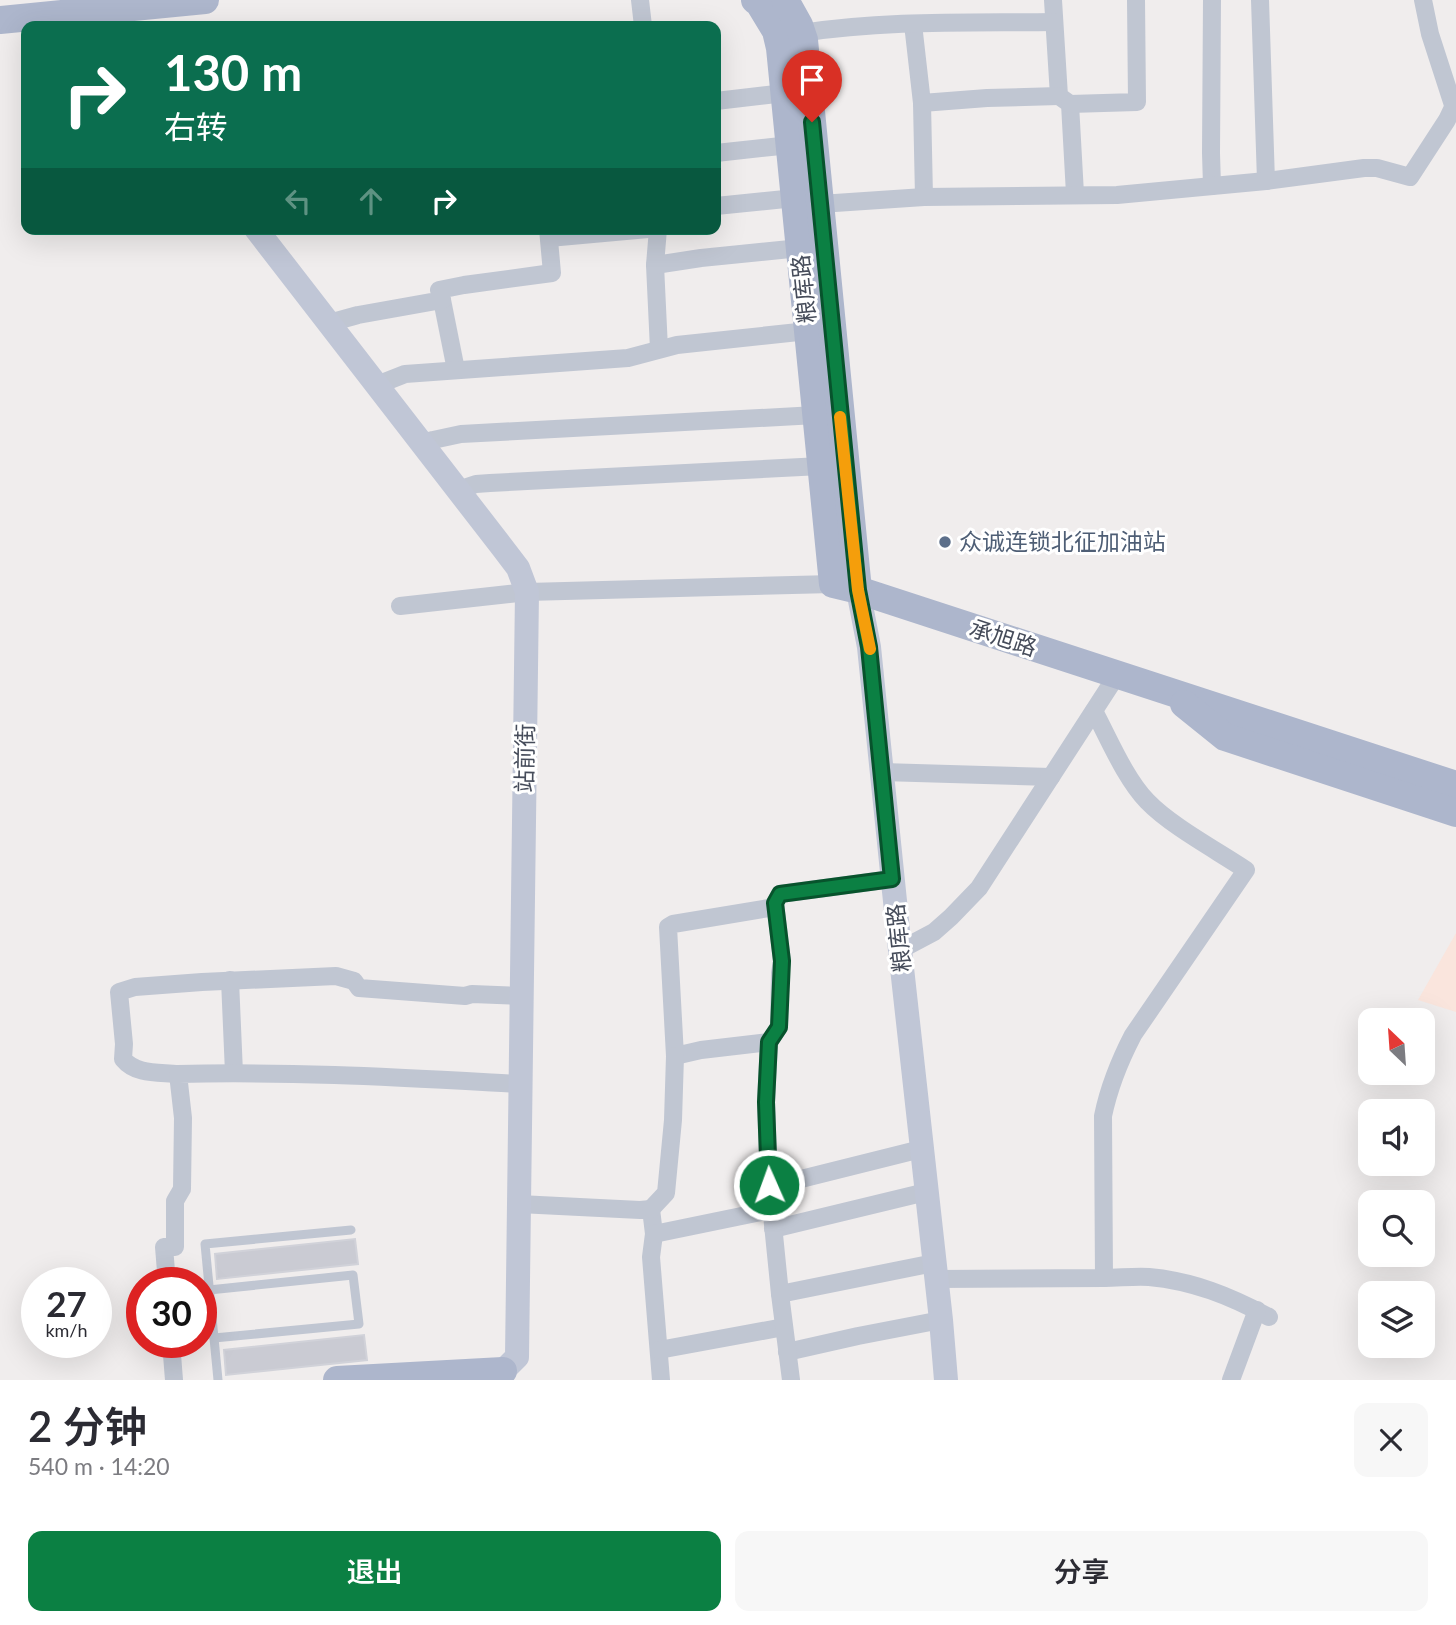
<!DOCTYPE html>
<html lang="zh">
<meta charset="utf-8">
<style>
:root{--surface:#fff;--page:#f7f7f7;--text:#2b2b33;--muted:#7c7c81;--accent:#0b8043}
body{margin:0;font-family:Lato,"Noto Sans SC",sans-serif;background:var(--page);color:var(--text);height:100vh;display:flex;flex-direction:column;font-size:26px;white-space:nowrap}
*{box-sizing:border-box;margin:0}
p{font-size:23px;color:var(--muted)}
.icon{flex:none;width:38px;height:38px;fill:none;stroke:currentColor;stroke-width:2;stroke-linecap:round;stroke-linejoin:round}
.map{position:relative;height:1380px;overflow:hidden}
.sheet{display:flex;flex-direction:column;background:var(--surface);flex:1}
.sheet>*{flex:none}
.banner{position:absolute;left:21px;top:21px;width:700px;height:214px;border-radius:14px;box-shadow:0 7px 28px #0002;background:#0b6e4f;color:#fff;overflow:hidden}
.needle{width:46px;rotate:335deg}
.buttons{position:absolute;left:1358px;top:1008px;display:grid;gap:14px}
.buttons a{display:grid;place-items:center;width:77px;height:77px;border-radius:14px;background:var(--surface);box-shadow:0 7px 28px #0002;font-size:35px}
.speed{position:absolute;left:21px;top:1267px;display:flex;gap:14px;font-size:35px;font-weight:700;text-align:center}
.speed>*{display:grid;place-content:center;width:91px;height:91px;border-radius:50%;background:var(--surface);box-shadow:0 7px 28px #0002;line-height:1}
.speed small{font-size:18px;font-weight:400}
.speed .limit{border:10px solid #d22;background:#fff;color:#111}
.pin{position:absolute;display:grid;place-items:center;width:60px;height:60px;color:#fff;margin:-72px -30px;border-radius:50% 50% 50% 0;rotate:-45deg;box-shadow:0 0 7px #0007}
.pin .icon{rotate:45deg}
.me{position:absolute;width:77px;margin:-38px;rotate:358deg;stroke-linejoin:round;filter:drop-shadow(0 0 5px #0008)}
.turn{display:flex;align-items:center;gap:24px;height:147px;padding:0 28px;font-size:32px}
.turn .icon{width:91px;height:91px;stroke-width:2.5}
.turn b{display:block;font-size:49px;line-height:60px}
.lanes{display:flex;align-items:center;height:66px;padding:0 28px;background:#0003;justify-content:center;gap:35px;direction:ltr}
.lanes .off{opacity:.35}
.round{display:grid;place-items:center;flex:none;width:74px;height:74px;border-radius:14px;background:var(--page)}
.headline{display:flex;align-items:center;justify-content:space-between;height:119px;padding:0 28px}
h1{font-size:42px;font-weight:600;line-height:52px}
.action{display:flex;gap:14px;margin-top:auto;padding:14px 28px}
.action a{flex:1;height:80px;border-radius:14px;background:var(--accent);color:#fff;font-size:28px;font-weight:600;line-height:80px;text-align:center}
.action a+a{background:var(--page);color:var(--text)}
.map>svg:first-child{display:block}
.medical{fill:#fae5dd}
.building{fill:#cacbd3;stroke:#d1d2d9;stroke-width:2}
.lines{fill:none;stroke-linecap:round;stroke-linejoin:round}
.lane{stroke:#c0c6d2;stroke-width:9}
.street{stroke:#c0c6d2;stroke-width:18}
.secondary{stroke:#c0c6d6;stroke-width:24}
.primary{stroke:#adb6cc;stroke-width:28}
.primary-bridge{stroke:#adb6cc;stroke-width:28}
.route-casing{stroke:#07532c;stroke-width:18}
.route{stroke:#0b8043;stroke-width:12}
.slow{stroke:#f59e0b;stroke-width:12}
.service-dot{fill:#5c6f8a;stroke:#fff;stroke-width:2.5}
.labels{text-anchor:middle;stroke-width:6;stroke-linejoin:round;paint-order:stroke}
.street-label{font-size:23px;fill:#464c5a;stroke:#fff}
.service-label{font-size:23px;fill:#4e5e75;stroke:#fff;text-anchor:start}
</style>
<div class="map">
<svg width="1456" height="1380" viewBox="0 0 1456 1380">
<rect width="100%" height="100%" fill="#f0eded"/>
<path class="medical" d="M1456,933V1012L1418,1000Z"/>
<g class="building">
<path d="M355,1239L358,1264L217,1279L215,1254Z"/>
<path d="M364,1335L367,1360L226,1375L224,1350Z"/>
</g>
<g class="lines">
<g class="lane">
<path d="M209,1290L353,1275L359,1324L214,1338"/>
<path d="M218,1380L205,1244L351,1230"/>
</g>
<g class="street">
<path d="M640,0L643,26"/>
<path d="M1053,0L1059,96L1070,104L1075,194"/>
<path d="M1212,0L1211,153L1212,186"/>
<path d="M1260,0L1266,181"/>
<path d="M1423,0L1430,34L1453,105"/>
<path d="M913,24L922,103L924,197"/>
<path d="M802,33C885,20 970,23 1054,22"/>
<path d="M716,101L785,93"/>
<path d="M922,103L987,98L1059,96"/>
<path d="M1070,104L1137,102L1136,0"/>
<path d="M716,153L790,145"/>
<path d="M820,204L924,197L1117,195L1266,181L1364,168H1377L1410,177L1447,120L1456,101"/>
<path d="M716,206L795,198"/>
<path d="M658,229L655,265L659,349"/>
<path d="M549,238L648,229"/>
<path d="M655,265L701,258L800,248"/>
<path d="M442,300L456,370"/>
<path d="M329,323L358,315L442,300L439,290L464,285L552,273L548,229"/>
<path d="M377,385L405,374L628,358L677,345L808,331"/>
<path d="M422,443L433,440L461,434L816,415"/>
<path d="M458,490L476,484L490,483L821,466"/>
<path d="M400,606L527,592L833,584"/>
<path d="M882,772L1051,777"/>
<path d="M900,950L934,932L951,917L979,888L1117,675"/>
<path d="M230,980L234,1073"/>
<path d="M769,1042L701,1050L675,1056L668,927L673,924L775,907"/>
<path d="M178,1074C158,1072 136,1075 123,1059L124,1044L119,992L135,987L202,982L336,976L354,981L359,988L465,996L472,994L522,996"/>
<path d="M769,1185L781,1184L921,1149"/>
<path d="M519,1204L640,1210L651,1209L654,1234L651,1257L661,1380"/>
<path d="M651,1209L666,1193L673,1120L675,1056"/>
<path d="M773,1229L926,1192"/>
<path d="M654,1234L771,1210"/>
<path d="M1104,1278C1119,1278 1134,1276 1149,1277C1193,1281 1230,1296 1269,1317"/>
<path d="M937,1279L1104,1278L1103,1116C1109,1087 1119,1062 1133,1035L1246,870C1216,850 1171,826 1147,801C1125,778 1109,739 1094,711"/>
<path d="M167,1283L164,1247H175V1201L182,1189L183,1118L178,1074C292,1071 407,1078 521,1084"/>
<path d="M780,1294L934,1263"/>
<path d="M171,1342L174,1380"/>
<path d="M659,1350L784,1327"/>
<path d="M787,1352L858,1336L941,1320"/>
<path d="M791,1380L780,1294L769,1185L766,1102L769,1042L779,1027L780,973L782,961L775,903L780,894L892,879"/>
<path d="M1231,1380L1257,1310"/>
</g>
<g class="secondary">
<path d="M256,229L502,547L518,568L527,592L517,1357L503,1371"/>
<path d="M858,590L869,647L900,950L941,1320L946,1380"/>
</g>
<g class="primary">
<path d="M755,0L759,3L776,31L780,48L833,584L858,590L1456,785"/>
<path d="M785,0L799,25L804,40L858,590"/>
<path d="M1184,704L1225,737L1456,813"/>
<path d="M337,1380L503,1371"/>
</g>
<path class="primary-bridge" d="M0,20L205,0"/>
</g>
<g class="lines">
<defs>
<path id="route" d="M769,1185L766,1102L769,1042L779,1027L782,961L775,903L780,894L892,879L869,647L858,590L812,122"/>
</defs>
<use href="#route" class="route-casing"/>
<use href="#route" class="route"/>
<path class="slow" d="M840,417L858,590L870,649"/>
</g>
<circle class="service-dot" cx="945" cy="542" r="7"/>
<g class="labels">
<g class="street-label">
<text transform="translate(804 289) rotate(-96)" y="8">粮库路</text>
<text transform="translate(1003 638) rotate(18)" y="8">承旭路</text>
<text transform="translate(525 758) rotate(-89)" y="8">站前街</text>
<text transform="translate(899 938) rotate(-96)" y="8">粮库路</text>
</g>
<g class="service-label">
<text x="959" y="550">众诚连锁北征加油站</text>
</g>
</g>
</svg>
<div class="buttons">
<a><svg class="needle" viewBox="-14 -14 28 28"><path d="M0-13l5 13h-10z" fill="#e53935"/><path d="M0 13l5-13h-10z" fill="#7c7c81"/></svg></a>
<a><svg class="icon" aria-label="sound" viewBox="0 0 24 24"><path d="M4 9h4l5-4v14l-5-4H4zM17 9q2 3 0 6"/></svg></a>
<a><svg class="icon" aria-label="search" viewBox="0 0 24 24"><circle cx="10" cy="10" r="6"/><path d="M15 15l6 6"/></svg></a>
<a><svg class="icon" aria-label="layers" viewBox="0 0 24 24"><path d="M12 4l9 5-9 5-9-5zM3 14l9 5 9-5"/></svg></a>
</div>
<div class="speed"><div>27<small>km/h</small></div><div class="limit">30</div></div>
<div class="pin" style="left:812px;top:122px;background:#d93025"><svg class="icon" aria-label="arrive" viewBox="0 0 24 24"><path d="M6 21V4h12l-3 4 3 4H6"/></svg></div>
<svg class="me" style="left:769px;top:1185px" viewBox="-20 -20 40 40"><circle r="17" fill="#0b8043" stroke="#fff" stroke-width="3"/><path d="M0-11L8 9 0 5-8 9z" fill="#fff"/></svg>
<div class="banner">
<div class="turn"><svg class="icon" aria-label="right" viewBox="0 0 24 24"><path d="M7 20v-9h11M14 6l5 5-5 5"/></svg><div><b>130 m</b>右转</div></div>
<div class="lanes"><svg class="icon off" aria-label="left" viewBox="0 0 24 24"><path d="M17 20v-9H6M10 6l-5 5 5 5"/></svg><svg class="icon off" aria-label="ahead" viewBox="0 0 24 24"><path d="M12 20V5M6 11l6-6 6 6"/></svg><svg class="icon" aria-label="right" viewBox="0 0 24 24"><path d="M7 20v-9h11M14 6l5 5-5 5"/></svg></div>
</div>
</div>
<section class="sheet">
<div class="headline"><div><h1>2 分钟</h1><p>540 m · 14:20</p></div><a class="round"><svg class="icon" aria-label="close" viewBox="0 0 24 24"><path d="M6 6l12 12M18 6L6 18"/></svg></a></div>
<div class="action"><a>退出</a><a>分享</a></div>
</section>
